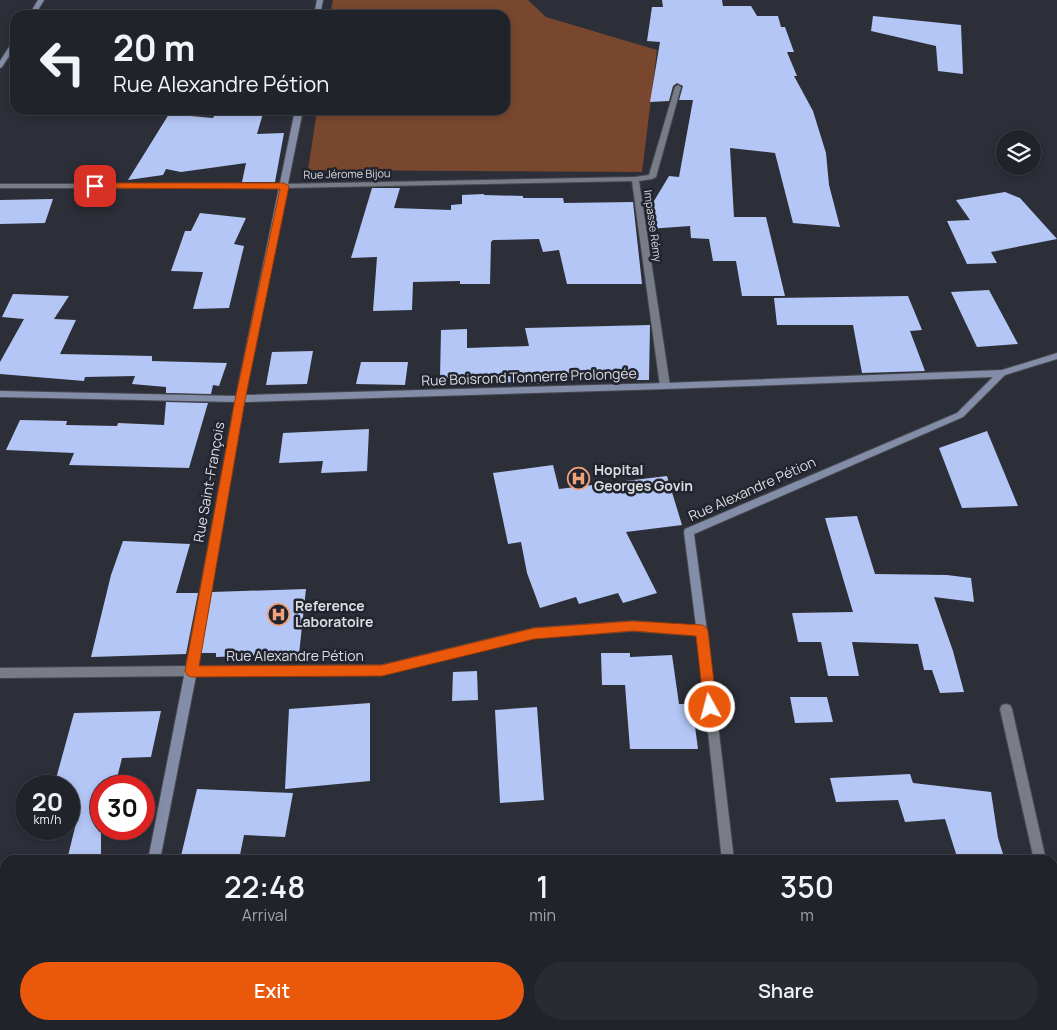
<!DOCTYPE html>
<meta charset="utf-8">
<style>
:root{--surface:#21232a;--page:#292b32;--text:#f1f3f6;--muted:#a2a4a8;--line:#3e4047;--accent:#ea580c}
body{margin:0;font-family:Manrope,sans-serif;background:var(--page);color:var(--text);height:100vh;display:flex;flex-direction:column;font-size:19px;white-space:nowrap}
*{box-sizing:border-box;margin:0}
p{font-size:16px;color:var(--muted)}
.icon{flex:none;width:28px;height:28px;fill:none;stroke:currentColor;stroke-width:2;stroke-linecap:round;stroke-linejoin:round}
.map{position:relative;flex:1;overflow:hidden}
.details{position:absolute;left:0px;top:855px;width:1058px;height:175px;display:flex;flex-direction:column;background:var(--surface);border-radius:15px 15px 0 0;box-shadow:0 2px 8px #0003,0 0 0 1px var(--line)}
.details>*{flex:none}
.hud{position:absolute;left:10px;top:10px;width:500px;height:105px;border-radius:15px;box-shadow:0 2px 8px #0003,0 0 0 1px var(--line);background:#21232a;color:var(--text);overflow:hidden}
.fabs{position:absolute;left:996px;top:130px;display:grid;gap:10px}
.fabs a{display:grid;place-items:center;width:45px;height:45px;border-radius:50%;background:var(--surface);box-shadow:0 2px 8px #0003,0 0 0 1px var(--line);font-size:25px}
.speed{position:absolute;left:15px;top:775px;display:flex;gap:10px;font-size:25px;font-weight:700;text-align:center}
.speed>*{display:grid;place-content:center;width:65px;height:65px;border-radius:50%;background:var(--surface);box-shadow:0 2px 8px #0003,0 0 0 1px var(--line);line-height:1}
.speed small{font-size:12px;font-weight:400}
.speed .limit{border:8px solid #d22;background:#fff;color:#111}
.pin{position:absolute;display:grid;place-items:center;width:42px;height:42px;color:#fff;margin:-21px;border-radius:10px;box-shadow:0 2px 8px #0006}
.me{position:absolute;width:55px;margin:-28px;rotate:353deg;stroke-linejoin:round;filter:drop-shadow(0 0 4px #0008)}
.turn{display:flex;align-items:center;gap:18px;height:105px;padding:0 20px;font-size:22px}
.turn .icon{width:65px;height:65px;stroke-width:2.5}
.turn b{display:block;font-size:35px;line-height:42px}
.eta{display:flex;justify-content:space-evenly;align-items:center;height:85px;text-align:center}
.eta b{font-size:30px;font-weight:600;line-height:35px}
.primary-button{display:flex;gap:10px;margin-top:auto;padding:10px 20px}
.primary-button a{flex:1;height:58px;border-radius:30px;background:var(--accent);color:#fff;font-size:20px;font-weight:600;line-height:58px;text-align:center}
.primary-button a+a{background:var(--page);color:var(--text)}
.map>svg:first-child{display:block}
.green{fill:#79472e}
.building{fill:#b4c6f6}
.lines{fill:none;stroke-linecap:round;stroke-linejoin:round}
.street-casing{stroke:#484a52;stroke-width:2}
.secondary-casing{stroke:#484a52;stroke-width:2}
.street{fill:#787c87;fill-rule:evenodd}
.secondary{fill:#848da7;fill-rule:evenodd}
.route{fill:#ea580c;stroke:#983908}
.labels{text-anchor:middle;stroke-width:5;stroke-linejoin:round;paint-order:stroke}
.far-street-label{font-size:11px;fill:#dbdde3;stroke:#22252e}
.street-label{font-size:14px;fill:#dbdde3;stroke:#22252e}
.poi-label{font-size:14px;font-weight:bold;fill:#dbdde3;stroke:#22252e;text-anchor:start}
</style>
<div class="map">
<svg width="1057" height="1030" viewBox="0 0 1057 1030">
<rect width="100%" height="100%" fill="#2c2f38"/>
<path class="green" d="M333,0H528L546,17L657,50L642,172L308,170L317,110H505V15H330Z"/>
<g class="building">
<path d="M662,0H722L723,6H751L757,16H778L781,27H785L794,52H787L797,76H794L813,111L826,153L829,185L840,227L793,223L775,153L730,148L734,217H766L785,296H742L736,261H713L709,239L691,238L690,226L648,229L644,201H654L669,176L679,177L693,100H679L683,86L677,83L673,86L669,101L650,102L660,42L647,41L652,7H663Z"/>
<path d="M873,16L961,25L963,74L938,71L936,46L871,31Z"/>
<path d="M217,110H264L257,134L284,133L275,182H242L246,163L181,172L166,169L163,175L128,180L169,114L213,118Z"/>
<path d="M372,188H400L394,208L451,210V205L462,204V195L484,194V195L523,196V198H563L564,203L633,202L642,284H567L559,250L543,252L539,239L493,240L491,242L490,284H460V281L413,282L412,310L373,311L377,257L351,258Z"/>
<path d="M1005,192L1020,198L1057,239L991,252L997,263L967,264L947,221L970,220L956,200Z"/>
<path d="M53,199L45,223L0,224V200Z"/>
<path d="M200,213L246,218L234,244L244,246L229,308L193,309L203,272L171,271L185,231H191Z"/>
<path d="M989,290L1018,344L977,347L951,292Z"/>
<path d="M13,294L69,296L54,319L76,320L60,354L152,356V361L227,363L219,386L213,385L211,394L166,393V387L132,384L135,376L85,377L84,381L0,374V362L24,319L2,317Z"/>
<path d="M908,296L922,330L910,331L925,371L862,373L853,325H777L774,298Z"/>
<path d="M650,325L649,380H609V375L550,378V383L523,384V382L470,383V378H440L441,330L467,329V348L529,346L525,328Z"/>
<path d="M313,351L307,384L266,385L272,352Z"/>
<path d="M361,362H408L405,385L356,384Z"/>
<path d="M166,402L208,403L189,468L69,465L74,453L6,450L20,420L67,421L66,425L117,426L118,423L164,425Z"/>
<path d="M369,429L367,471L321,473L323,461L279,463L283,433Z"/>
<path d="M987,431L1018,506L962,508L939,448Z"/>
<path d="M553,465L559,489L667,476L682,525L626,532L657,593L623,603L618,593L579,604L576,597L540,608L527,573L521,542L508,544L493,473Z"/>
<path d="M857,516L875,574L947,575L971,578L974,602L934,597L953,651L964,692L940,693L932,670H924L918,644L852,642L859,676H828L821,642H798L792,613L853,612L825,518Z"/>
<path d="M123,541L190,544L176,593H198L186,654L91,657L111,575Z"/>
<path d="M306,589L299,654L216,657V653H201L212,592Z"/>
<path d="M601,653H630V657L672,655L679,704H692L698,749H630L625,685H602Z"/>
<path d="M477,671L478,700L452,701L453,672Z"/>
<path d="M790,697H827L833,722L795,723Z"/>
<path d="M370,703V781L285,789L289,709Z"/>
<path d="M537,707L544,800L500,803L495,710Z"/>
<path d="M161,711L151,757L122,758L115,786H101V860H67L77,819H69V786H54L74,713Z"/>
<path d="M910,774L913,783L991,792L998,838L1003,854H996L998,860H958L945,819L905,822L898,800L836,802L830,778Z"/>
<path d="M197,789L293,793L285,837L244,835L239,860H180Z"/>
</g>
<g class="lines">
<defs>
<g id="street">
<path d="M678,85L681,87L656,177L652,179L639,181L670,386L665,389L660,386L632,181L284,188H0V184H284L635,177L649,175L675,87Z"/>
<path d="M702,626L706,628L707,631L734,860H722L697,631L698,628Z"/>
<path d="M191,666L195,667L197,671L195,675L191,676L0,678V668Z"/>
<path d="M1006,704L1010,705L1012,709L1046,860H1034L1000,709L1002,705Z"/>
<path d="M1052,907L1057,910V940L1052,938Z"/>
<path d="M739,1025H753L754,1030H740Z"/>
</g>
<g id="secondary">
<path d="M38,0H44L35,15H29Z"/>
<path d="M317,0H323L320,15H314Z"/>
<path d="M15,40V47L2,67L0,68V61L13,41Z"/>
<path d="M295,110H303L245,395L665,383L1002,370L1057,353V359L1005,375L963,417L694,534L707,631L706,634L702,636L633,631L534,638L382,675L196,676L160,860H148L185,671L235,402L0,397V391L236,396ZM993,377L957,413L685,529L684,532L696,626L633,621L534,628L382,665L197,666L244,402L665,389Z"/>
<path d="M114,1025H128L127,1030H113Z"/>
</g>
</defs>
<use href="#street" class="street-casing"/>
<use href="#secondary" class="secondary-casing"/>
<use href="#street" class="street"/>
<use href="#secondary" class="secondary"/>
</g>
<path class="route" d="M95,183H284L289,186L245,400L199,666L382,665L534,628L633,621L702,625L706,627L708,631L717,707L715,711L710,713L706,711L704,707L696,636L633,631L534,639L382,676L191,677L187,675L185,671L235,400L280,189L92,188L91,186Z"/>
<defs>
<symbol id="hospital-ring" viewBox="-11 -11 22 22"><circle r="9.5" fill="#22252e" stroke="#f1a27b" stroke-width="1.5"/><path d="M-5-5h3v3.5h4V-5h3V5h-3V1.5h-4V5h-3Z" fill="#f1a27b"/></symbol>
</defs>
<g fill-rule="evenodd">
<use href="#hospital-ring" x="566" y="466" width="25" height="25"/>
<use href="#hospital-ring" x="266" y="602" width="25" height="25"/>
</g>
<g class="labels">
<g class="far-street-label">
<text transform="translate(347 174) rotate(-1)" y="4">Rue Jérome Bijou</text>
<text transform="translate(653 226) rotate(82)" y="4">Impasse Rémy</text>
</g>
<g class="street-label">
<text transform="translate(529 377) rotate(-2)" y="5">Rue Boisrond Tonnerre Prolongée</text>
<text transform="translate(209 482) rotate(-80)" y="5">Rue Saint-François</text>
<text transform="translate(752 489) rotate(-24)" y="5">Rue Alexandre Pétion</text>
<text x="295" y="661">Rue Alexandre Pétion</text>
</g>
<g class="poi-label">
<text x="594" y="475">Hopital<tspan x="594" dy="16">Georges Govin</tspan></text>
<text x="295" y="611">Reference<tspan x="295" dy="16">Laboratoire</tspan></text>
</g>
</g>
</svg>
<div class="fabs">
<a><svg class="icon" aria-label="layers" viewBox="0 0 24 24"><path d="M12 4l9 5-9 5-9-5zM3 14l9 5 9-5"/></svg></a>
</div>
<div class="speed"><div>20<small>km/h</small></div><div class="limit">30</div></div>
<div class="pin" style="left:95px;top:186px;background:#d93025"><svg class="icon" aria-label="arrive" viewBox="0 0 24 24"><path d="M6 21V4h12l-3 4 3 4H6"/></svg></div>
<svg class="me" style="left:710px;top:707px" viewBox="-20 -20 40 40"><circle r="17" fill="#ea580c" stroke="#fff" stroke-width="3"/><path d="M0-11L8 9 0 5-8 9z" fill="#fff"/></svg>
<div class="hud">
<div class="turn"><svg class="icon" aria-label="left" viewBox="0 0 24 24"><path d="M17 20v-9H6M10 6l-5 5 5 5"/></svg><div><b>20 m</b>Rue Alexandre Pétion</div></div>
</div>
<section class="details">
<div class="eta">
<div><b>22:48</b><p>Arrival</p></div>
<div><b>1</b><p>min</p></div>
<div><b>350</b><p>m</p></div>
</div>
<div class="primary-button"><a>Exit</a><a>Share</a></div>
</section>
</div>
